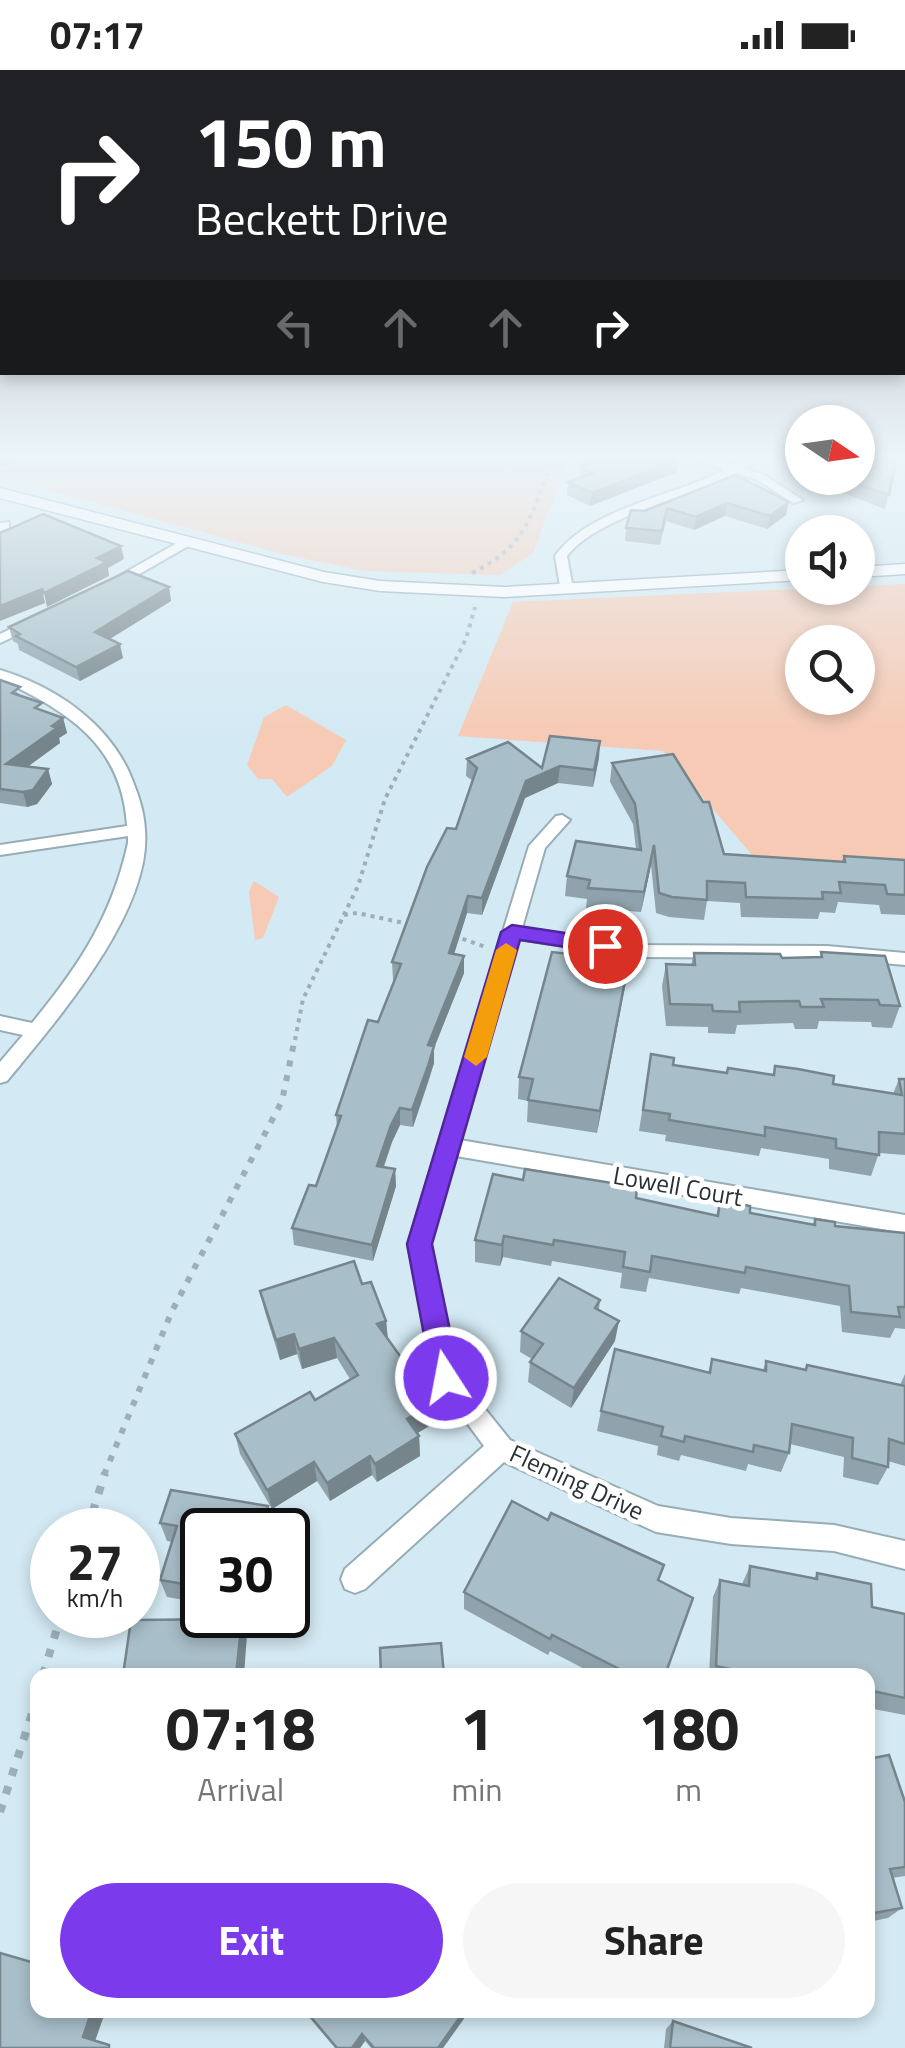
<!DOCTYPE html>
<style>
:root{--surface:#fff;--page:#f6f6f6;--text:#222;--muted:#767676;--accent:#7c3aed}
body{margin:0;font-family:"Titillium Web",sans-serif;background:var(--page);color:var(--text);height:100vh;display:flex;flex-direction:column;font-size:38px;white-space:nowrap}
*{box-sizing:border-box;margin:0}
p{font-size:32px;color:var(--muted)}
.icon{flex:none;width:55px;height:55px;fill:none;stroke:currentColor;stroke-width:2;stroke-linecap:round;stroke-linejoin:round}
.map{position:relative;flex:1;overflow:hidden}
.side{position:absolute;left:30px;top:1598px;width:845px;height:350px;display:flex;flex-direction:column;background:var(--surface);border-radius:20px;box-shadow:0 5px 15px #0003}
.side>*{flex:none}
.top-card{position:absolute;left:0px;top:0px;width:905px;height:305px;box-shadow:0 5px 15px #0003;background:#202124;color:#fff;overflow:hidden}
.needle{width:65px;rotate:103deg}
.fabs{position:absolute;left:785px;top:335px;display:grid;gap:20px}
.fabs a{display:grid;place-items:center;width:90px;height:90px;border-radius:50%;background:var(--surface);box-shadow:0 5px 15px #0003;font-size:50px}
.speed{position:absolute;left:30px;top:1438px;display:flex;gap:20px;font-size:50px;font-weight:700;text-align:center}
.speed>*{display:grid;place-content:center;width:130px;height:130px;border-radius:50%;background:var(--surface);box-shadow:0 5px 15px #0003;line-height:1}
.speed small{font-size:25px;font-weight:400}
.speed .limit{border:5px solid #111;border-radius:15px;background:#fff;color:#111}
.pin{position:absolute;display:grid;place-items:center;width:85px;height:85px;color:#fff;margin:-42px;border:5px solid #fff;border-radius:50%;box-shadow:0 2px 10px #0007}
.me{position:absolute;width:110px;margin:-55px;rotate:349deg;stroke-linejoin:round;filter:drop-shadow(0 0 8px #0008)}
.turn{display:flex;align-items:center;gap:35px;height:210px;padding:0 30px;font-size:45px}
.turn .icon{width:130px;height:130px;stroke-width:2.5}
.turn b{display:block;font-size:70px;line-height:85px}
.lanes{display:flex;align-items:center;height:95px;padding:0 30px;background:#0003;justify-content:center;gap:50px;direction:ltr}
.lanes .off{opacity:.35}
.eta{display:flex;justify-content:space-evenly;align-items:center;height:170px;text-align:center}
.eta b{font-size:60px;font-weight:700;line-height:70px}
.button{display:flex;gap:20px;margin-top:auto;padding:20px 30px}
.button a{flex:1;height:115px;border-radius:60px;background:var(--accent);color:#fff;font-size:40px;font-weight:700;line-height:115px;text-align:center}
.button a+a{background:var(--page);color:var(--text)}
.status{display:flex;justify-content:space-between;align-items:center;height:70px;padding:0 50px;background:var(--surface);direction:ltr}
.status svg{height:28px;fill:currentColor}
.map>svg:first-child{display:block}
.green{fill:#f6cab4;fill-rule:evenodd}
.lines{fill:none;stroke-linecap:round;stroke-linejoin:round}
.stream{stroke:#d27c50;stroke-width:5}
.minor-casing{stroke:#97adb6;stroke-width:4}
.tertiary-casing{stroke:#97adb6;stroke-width:3}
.path-far2{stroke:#9caeb6;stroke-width:4;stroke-dasharray:4 5;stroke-linecap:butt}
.path-far1{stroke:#9caeb6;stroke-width:6;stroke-dasharray:6 9;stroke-linecap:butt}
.path{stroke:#9caeb6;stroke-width:8;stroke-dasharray:8 11;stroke-linecap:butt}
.minor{fill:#fff;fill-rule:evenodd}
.tertiary{fill:#fff;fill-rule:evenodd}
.wall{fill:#90a3ac}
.shaded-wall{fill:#76858c}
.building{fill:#a8bec8;stroke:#76858c;stroke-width:2.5}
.route{fill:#7c3aed;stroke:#51269a;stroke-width:2.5}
.slow{fill:#f59e0b}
.labels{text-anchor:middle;stroke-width:9;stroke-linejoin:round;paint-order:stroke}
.street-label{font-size:25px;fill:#283135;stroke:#fff}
</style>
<div class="status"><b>07:17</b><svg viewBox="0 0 49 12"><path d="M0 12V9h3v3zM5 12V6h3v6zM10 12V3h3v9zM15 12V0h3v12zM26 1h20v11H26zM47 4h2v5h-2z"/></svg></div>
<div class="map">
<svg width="905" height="1978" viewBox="0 0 905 1978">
<rect width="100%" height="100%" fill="#d3e9f3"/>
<g class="green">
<path d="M0,390H568L533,483L500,505L365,501L286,485L0,407Z"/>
<path d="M905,514V796L759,793L663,681L458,666L513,532ZM802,572H858V628H802Z"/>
<path d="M286,635L346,670L332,696L287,727L272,709H258L247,695L264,647Z"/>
<path d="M254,811L279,827L263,868L255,870L249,822Z"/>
</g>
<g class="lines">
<path class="stream" d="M0,394L15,390"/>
<defs>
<g id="minor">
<path d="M699,390H715L734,395L746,390H759L745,399L764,405L803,430L793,433L756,409L736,403C691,426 595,448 567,486L573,519L561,522L555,486C588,439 673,426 725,400Z"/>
<path d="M9,452V458L0,461V453Z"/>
<path d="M186,468L192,472L190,475L115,518L103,515Z"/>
<path d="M34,548L41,552L39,555L0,573V564Z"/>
<path d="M0,600C53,616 105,650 129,702C137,721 144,739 145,760C152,842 56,951 7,1011L0,1013V992L23,965L0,960V946L32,953C79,896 112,846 128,773V766L0,785V775L127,756C122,674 68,642 0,609Z"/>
<path d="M562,745L570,750L545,778L522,858L636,875L827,876L905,883V895L827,888L636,887L519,869L460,1070L905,1145V1163L456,1086L430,1174L457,1304L510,1370L658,1436L731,1448L834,1455L905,1471V1499L834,1481L731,1474L656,1462L504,1392L365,1519L355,1523L345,1519L341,1509L345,1499L484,1376L434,1308L408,1174L529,776L556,746Z"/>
</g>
<g id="tertiary">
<path d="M0,418L324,502L380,511L504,517L802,500V510L504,527L380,521L323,512L0,428Z"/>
<path d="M905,494V504L858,507V497Z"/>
</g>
</defs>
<use href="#minor" class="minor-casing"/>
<use href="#tertiary" class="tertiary-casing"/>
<g class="path-far2">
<path d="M472,503C530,474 529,446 553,390"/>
<path d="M344,845L357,843L409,854"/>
<path d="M454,866L486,877"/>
<path d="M295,970L303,929L358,816L385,729L466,569L475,537"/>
</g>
<path class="path-far1" d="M104,1405L172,1241L282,1031L295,968"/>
<g class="path">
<path d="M87,1460L105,1403"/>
<path d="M43,1605L61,1545"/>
<path d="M0,1742L38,1625"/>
</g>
<use href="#minor" class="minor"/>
<use href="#tertiary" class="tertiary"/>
</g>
<g class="wall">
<path d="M580,390H678L677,402L590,436L567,425L568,412L581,407Z"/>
<path d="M896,390L885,439L804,408H858Z"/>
<path d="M735,405L786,445L767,459L725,446L694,460L666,451L660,475L625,471L626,458L645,441Z"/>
<path d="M169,517L171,531L110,569L123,588L80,611L19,580L18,574L13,571L9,557Z"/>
<path d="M0,610L44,642L63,648L67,663L59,668L60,673L27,697L48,699L52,714L37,734L27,737L0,733Z"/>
<path d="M599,688L593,717L558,713L525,728L482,845L467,843L454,884L464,903L434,978V993L428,1013L413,1057L400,1055L392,1072L384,1097L395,1099L396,1116L373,1191L294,1175L292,1158L316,1116L337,1059L336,1045L378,952L395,910H393L392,892L456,759L473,711L466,706L467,689L542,698Z"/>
<path d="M612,693L724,784L842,791L844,786L905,790V845L881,844L879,835L838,832L835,843L820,842L818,849L741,847L740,833L707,831L704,850L669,847L656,843L651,795L641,842L586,838L587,829L565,826L567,806L636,779L633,754L610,712Z"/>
<path d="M631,879L597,1063L527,1052L528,1031L518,1029L519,1007L569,884Z"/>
<path d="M821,882L900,936L892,958L872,957L871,952L819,951L817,959H795L793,953L737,955L735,964L708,963V957L666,956L662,916L666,894L691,895L694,883L782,888L820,887Z"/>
<path d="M651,984L673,995L726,1003L773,1004L775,996L833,1014L893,1024L899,1009H905V1085L879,1083L871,1106L829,1099V1089L761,1078L759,1086L665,1071L666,1065L639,1061Z"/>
<path d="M636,1128L716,1146L720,1130L750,1143L813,1154L815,1149L835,1156L905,1163V1259L895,1258L890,1268L842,1262L840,1236L741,1218L739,1224L649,1208L646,1222L620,1218L622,1203L552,1191L551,1196L503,1187L500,1196L475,1192V1170Z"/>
<path d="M362,1214L386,1251L388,1269L434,1333V1353L417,1363L419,1366L420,1386L377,1412L372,1405L330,1431L317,1411L272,1439L240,1384L235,1364L315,1330L350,1309L337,1288L302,1299L297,1284L280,1290L265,1242L260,1221Z"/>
<path d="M600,1230L599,1240L615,1271L571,1338L528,1312L530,1292L532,1289L520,1282L521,1261Z"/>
<path d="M712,1289L763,1300L766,1291L805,1300L807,1295L900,1315L905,1304V1396L888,1391V1397L878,1415L843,1407L844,1387L790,1374L789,1383L781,1402L748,1394L746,1401L681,1385L679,1391L657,1385L658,1376L597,1361L601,1341L708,1303Z"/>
<path d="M548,1450L664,1495L659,1511L665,1605H596L550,1581L548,1585L464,1539V1522Z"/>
<path d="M160,1453L273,1454L202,1460V1533L167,1527L160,1510L172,1472L167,1471Z"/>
<path d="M750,1496L814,1509L817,1503L872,1537L905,1544V1645L868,1638V1605H709L713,1527L720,1510L742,1514Z"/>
<path d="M868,1689L905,1732V1806L892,1808L902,1838L888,1848L868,1852Z"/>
<path d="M191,1940H257V1947Z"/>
<path d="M303,1940H470L443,1978H371L365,1971L360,1978H335Z"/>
<path d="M673,1951L752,1978H664L666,1959Z"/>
</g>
<g class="shaded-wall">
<path d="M676,390H678L677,402L590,436L592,423Z"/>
<path d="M789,432L786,445L767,459L770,446Z"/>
<path d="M727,433L725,446L694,460L696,447Z"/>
<path d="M121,476L124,489L108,498L109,506L47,537L44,523L97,488Z"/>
<path d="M169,517L171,531L98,576L95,562Z"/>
<path d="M42,519L45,533L0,551V536Z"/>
<path d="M120,574L123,588L80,611L76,597Z"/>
<path d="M63,648L67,663L59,668L60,673L11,709L6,694Z"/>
<path d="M600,671L599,688L593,717L594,700Z"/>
<path d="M560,696L558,713L525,728L482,845V828L526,711Z"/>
<path d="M48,699L52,714L37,734L27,737L23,722Z"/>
<path d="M654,775L651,795L641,842L644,822Z"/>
<path d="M468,826L467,843L449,900V883Z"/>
<path d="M631,879L628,901L597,1063L600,1041Z"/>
<path d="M464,886V903L434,978V993L413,1057L412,1040L428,975Z"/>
<path d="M400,1038V1055L392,1072L378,1112L377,1096L391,1055Z"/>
<path d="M395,1099L396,1116L373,1191L372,1175Z"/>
<path d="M504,1166L503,1187L500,1196L502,1175Z"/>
<path d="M386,1251L388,1271L377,1254Z"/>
<path d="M619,1251L615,1271L571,1338L574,1318Z"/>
<path d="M294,1264L297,1284L280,1290L276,1270Z"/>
<path d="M334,1268L337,1288L302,1299L299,1279Z"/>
<path d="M434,1333V1353L408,1369L407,1349Z"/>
<path d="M419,1366L420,1386L377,1412L375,1394Z"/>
<path d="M370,1386L372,1405L330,1431L327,1413Z"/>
<path d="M314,1392L317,1411L272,1439L267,1420Z"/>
<path d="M268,1436L273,1454L271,1460H262Z"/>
<path d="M242,1549L247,1565L244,1605H237Z"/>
<path d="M92,1940H106L94,1974L83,1967Z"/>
<path d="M465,1940H470L443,1978H438Z"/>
<path d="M362,1964L365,1971L360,1978H352Z"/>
</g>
<g class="building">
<path d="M591,390H676L592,423L568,412L593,403L581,397L596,392Z"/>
<path d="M858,390H896L889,425L840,408H858Z"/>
<path d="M735,405L789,432L770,446L727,433L696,447L667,438L662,461L626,458L631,440L645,441Z"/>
<path d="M43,444L121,476L97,488L107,492L44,523L42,519L0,536V463Z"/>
<path d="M128,501L169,517L95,562L120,574L76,597L16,566L20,564L9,557Z"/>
<path d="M0,610L20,617L12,623L42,633L35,638L63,648L52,656L57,658L6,694L48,699L33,720L23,722L0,719Z"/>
<path d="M550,666L600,671L594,700L560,696L526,711L482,828L468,826L449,883L464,886L428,975L434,976L428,996L412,1040L400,1038L391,1055L377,1096L395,1099L372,1175L292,1158L309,1115L316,1116L341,1046L336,1045L368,950L378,952L401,894L392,892L427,797L447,758L456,759L477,698L467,689L508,672L542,698Z"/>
<path d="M673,684L703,732H709L724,784L845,792L844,786L905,790V825L887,824L885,815L839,812L841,823L822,822L823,829L746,827L745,813L707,811V830L672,827L659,823L654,775L644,822L588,818L590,810L567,806L576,771L641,780L635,734L612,693Z"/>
<path d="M573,869L631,879L600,1041L528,1030L533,1009L519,1007L552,882L569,884Z"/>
<path d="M821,882L885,886L900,936L880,935L878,930L821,929L824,937H801L799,931L739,932L740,942L713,941L712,935L670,934L666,894L695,895L694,883L780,884L782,888L822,887Z"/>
<path d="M651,984L674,988L673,995L727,1003L728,998L774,1005L775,996L798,999L834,1006L833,1014L902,1025L899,1009H905V1064L879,1062V1085L836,1078V1069L765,1057V1066L669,1050L670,1044L643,1040Z"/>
<path d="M525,1099L637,1117L636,1128L718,1146L720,1130L750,1136V1143L815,1155V1149L835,1152V1156L905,1163V1237H898L900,1247L851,1242L849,1216L746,1197L745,1203L652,1186L650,1202L623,1197L625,1182L554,1170L553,1175L504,1166L502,1175L475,1170L493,1104L523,1110Z"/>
<path d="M354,1191L362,1214L371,1212L386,1251L377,1254L434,1333L407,1349L419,1366L375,1394L370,1386L327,1413L314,1392L267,1420L235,1364L310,1322L315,1330L358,1305L334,1268L299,1279L294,1264L276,1270L260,1221Z"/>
<path d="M559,1208L600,1230L595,1238L619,1251L574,1318L530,1292L543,1274L521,1261Z"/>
<path d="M615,1279L710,1303L712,1289L766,1301V1291L806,1300L807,1295L905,1316V1374L889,1369L888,1397L852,1388L853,1368L792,1354L789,1383L754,1375L753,1382L685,1366L684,1372L661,1366L663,1357L601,1341Z"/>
<path d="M171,1420L268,1436L262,1460H202V1517L160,1510L177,1456L160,1453Z"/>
<path d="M512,1431L548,1450L551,1443L664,1495L658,1510L693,1528L665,1605H624L625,1602L552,1565L550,1569L464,1522Z"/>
<path d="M750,1496L817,1509V1503L871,1514L872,1537L905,1544V1628L868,1620V1605H757L716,1596L720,1510L749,1516Z"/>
<path d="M242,1549L236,1605H123L131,1550Z"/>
<path d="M441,1573L444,1605H381L380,1578Z"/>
<path d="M889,1685L905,1732V1797L890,1799L902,1838L868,1844V1689Z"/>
<path d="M0,1883L38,1894V1940H92L83,1967L109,1975V1978H0Z"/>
<path d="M305,1940H465L438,1978H374L362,1964L352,1978H337Z"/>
<path d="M673,1951L752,1978H670Z"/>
</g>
<linearGradient id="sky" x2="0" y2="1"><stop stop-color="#9f9eab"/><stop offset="0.58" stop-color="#ebf5fa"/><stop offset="1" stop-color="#ebf5fa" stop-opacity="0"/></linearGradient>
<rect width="905" height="667" fill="url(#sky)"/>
<path class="route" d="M512,855L605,869L615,876L605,883L520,870L432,1174L460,1308L456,1317L446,1321L436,1317L432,1308L407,1174L501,862Z"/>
<path class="slow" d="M506,873L517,880L487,987L476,996L464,987L496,880Z"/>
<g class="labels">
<g class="street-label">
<text transform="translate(678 1116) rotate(10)" y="9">Lowell Court</text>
<text transform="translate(577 1412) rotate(25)" y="9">Fleming Drive</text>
</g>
</g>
</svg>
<div class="fabs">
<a><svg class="needle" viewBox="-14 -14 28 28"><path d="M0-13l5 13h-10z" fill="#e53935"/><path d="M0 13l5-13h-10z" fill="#767676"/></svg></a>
<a><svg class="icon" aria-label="sound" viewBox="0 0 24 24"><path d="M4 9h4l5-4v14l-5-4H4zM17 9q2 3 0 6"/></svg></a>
<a><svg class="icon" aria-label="search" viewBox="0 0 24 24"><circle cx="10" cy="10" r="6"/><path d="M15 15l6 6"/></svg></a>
</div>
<div class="speed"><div>27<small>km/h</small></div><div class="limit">30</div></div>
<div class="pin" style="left:605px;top:876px;background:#d93025"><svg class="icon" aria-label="arrive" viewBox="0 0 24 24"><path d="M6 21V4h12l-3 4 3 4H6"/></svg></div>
<svg class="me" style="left:446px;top:1308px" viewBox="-20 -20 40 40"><circle r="17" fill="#7c3aed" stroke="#fff" stroke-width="3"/><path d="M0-11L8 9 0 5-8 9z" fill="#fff"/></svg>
<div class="top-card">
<div class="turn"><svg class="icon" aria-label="right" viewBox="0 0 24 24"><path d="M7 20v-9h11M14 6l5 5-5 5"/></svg><div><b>150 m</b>Beckett Drive</div></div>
<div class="lanes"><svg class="icon off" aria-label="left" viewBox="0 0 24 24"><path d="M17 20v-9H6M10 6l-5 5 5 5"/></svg><svg class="icon off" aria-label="ahead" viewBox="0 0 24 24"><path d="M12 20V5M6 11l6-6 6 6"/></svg><svg class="icon off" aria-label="ahead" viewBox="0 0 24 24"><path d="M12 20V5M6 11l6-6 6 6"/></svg><svg class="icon" aria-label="right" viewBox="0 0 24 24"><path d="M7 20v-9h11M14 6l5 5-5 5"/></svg></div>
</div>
<section class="side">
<div class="eta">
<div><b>07:18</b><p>Arrival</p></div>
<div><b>1</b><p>min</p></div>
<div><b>180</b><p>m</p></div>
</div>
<div class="button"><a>Exit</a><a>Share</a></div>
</section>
</div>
